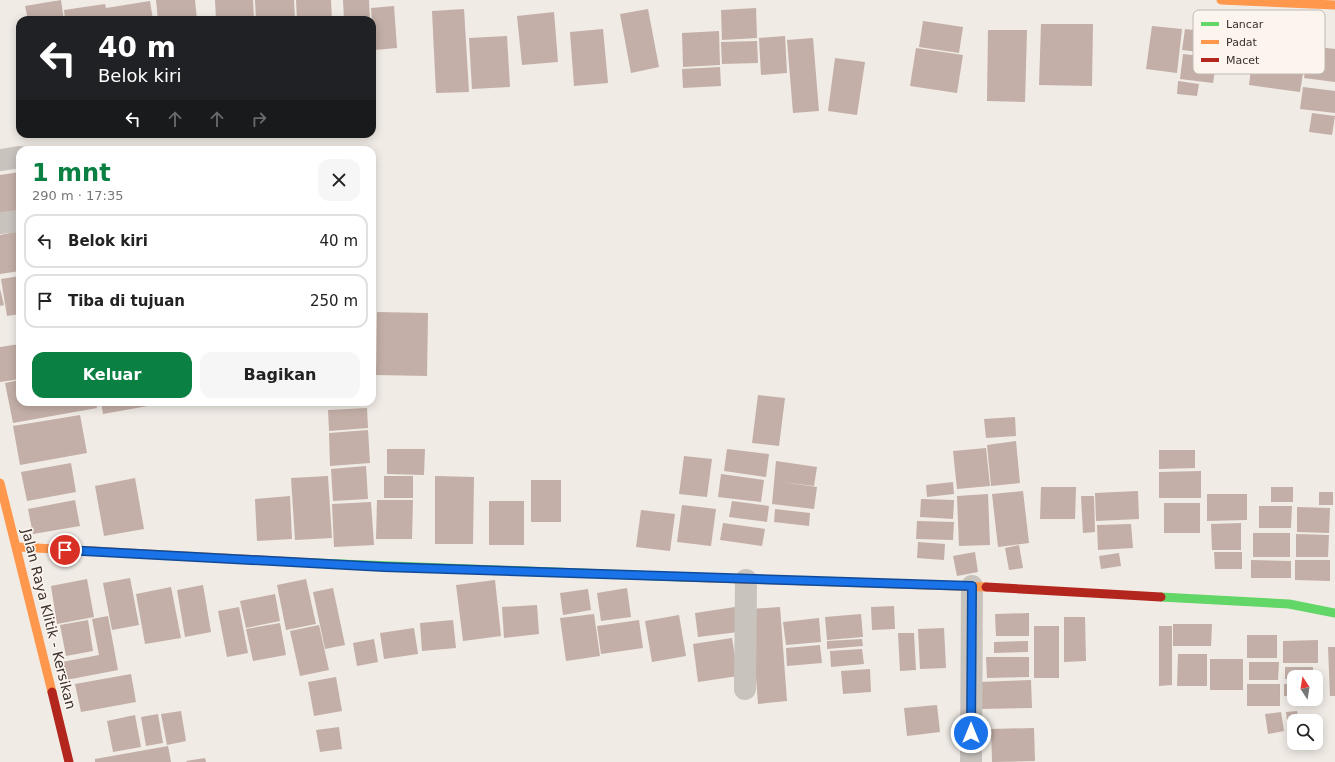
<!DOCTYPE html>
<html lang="id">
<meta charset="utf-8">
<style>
:root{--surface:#fff;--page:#f6f6f6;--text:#222;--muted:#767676;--line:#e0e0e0;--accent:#0b8043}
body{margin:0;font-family:"DejaVu Sans",sans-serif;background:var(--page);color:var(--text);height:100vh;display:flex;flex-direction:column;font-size:15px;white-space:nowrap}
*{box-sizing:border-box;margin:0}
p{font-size:13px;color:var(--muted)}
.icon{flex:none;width:22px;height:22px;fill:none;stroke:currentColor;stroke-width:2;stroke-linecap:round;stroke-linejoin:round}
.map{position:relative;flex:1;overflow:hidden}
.side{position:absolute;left:16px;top:146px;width:360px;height:260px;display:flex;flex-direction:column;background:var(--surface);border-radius:12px;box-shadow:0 2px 10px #0003}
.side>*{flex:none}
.banner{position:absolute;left:16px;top:16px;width:360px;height:122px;border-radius:12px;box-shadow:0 2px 10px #0003;background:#202124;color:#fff;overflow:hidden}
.needle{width:26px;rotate:348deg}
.tools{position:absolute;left:1287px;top:670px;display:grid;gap:8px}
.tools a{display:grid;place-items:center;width:36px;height:36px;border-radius:8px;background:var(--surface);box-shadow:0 2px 10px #0003;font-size:20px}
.pin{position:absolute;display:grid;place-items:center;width:34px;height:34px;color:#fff;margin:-17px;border:2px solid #fff;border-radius:50%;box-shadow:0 1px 4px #0007}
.me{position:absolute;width:44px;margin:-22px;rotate:0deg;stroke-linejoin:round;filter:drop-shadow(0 0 3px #0008)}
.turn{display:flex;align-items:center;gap:14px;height:84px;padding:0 16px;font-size:18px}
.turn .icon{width:52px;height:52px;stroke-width:2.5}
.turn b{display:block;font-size:28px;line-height:34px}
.lanes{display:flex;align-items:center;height:38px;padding:0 16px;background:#0003;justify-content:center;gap:20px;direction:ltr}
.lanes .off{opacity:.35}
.round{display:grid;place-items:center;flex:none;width:42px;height:42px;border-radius:12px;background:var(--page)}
.overview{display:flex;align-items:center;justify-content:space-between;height:68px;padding:0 16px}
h1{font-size:24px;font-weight:700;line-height:30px;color:var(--accent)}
.cta{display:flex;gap:8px;margin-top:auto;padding:8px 16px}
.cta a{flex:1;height:46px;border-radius:12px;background:var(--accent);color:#fff;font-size:16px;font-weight:700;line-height:46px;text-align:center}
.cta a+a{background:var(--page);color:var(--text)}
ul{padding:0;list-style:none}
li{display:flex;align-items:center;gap:12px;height:54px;margin:0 8px 6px;padding:0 8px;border:2px solid var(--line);border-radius:12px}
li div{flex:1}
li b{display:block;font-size:15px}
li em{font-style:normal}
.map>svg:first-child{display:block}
.building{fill:#c3afa7}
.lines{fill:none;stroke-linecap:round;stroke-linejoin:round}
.street{stroke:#c9c3be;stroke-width:22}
.fast{stroke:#63d668;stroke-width:9}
.slow{stroke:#ff974d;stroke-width:9}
.jam{stroke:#b3261e;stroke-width:9}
.route-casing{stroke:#114b97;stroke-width:10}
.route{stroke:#1a73e8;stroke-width:7}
.labels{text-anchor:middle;stroke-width:3;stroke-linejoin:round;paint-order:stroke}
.street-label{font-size:14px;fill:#3b302b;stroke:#fbf5ee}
.key{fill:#fbf5ee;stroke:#c1bab4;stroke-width:1}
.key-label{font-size:11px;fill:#3b302b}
</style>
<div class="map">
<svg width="1335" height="762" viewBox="0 0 1335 762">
<rect width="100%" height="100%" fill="#f0ebe5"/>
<g class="building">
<path d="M61,0L64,20H28L25,6Z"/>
<path d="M156,0H195L197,20H158Z"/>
<path d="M215,0H253L254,20H216Z"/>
<path d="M255,0H294L295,20H256Z"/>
<path d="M296,0H331L332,20H297Z"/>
<path d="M343,0H369L370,20H344Z"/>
<path d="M150,1L153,20H65L64,10L105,4L106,8Z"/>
<path d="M394,6L397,48L374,50L371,8Z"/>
<path d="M756,8L757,38L722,40L721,10Z"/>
<path d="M464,9L469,92L436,93L432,11Z"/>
<path d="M648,9L659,67L631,73L620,14Z"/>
<path d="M554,12L558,62L522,65L517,16Z"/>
<path d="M923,21L963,27L959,53L919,47Z"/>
<path d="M1041,24H1093L1092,86L1039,85Z"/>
<path d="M1152,26L1182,29L1177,73L1146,69Z"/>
<path d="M603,29L608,83L574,86L570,32Z"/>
<path d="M1185,29L1220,33L1217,54L1182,50Z"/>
<path d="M988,30H1027L1025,102L987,101Z"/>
<path d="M719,31L720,65L683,67L682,33Z"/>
<path d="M507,36L510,87L472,89L469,38Z"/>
<path d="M785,36L787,73L761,75L759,38Z"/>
<path d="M813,38L819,111L793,113L787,40Z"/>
<path d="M757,41L758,63L722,64L721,42Z"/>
<path d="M1309,46L1335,49V82L1304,78Z"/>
<path d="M916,48L963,55L957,93L910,86Z"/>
<path d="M1183,54L1217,58L1213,83L1180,79Z"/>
<path d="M835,58L865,62L857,115L828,111Z"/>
<path d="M1252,60L1304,67L1300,92L1249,85Z"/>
<path d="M720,67L721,86L683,88L682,69Z"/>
<path d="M1178,81L1199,84L1197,96L1177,94Z"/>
<path d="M1303,87L1335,91V113L1300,109Z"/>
<path d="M1312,113L1335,116L1332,135L1309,132Z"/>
<path d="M20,172V211L0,215V175Z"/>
<path d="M20,231V271L0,274V235Z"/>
<path d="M20,276V314L7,316L1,279Z"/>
<path d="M0,289L4,305L0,306Z"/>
<path d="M377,312L428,313L427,376L376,375Z"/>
<path d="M20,344V379L0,382V347Z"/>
<path d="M20,380V402H96L97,408L13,423L5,383Z"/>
<path d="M758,395L785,398L779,446L752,443Z"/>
<path d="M101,402H159V404L103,414Z"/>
<path d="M367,408L368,428L329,431L328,410Z"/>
<path d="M80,415L87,453L20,465L13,426Z"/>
<path d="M1015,417L1016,436L986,438L984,419Z"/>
<path d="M368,430L370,463L330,466L329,433Z"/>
<path d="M1016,441L1020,483L991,486L987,445Z"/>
<path d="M986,448L990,486L957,489L953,451Z"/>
<path d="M387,449H425L424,475L387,474Z"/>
<path d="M727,449L769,454L766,477L724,471Z"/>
<path d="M1159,450H1195V468L1159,469Z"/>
<path d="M684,456L712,459L707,497L679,494Z"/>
<path d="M776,461L817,467L814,486L782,482L817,487L814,509L772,504Z"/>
<path d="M71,463L76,492L27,501L21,472Z"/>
<path d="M366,466L368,499L333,501L331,469Z"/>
<path d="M1201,471V498H1159V472Z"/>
<path d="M721,474L764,480L761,502L718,497Z"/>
<path d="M328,476L332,538L295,540L291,478Z"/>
<rect x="384" y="476" width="29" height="22"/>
<path d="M435,476L474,477L473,544H435Z"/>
<path d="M135,478L144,529L104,536L95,486Z"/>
<rect x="531" y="480" width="30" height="42"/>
<path d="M953,482L954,494L927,497L926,485Z"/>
<path d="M1041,487H1076L1075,519H1040Z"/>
<rect x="1271" y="487" width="22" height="15"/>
<path d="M1023,491L1029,543L998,547L992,494Z"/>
<path d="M1138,491L1139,519L1096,521L1095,493Z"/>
<rect x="1319" y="492" width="14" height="13"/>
<path d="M988,494L990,545L959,546L957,496Z"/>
<path d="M1207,494H1247V520L1207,521Z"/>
<path d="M290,496L292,539L257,541L255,499Z"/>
<path d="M1081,496H1094L1095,532L1083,533Z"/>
<path d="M921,499L954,500L953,519L920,517Z"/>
<path d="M75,500L80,526L33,534L28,509Z"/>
<path d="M377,500H413L412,539H376Z"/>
<rect x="489" y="501" width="35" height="44"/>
<path d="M732,501L769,506L767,522L729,517Z"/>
<path d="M371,502L374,545L334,547L332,504Z"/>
<rect x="1164" y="503" width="36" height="30"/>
<path d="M682,505L716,509L711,546L677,542Z"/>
<path d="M1259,506H1292L1291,528H1259Z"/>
<path d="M1297,507L1330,508L1329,533L1297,532Z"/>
<path d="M775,509L810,513L809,526L774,522Z"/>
<path d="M641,510L675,514L670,551L636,547Z"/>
<path d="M917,521L954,522L953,540L916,539Z"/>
<path d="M723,523L765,529L762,546L720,540Z"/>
<path d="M1241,523V550H1212L1211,524Z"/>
<path d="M1131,524L1133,548L1098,550L1097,525Z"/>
<rect x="1253" y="533" width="37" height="24"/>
<path d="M1296,534L1329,535L1328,557H1296Z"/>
<path d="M918,542L945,544L944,560L917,558Z"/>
<path d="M1019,545L1023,568L1009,570L1005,548Z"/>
<path d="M975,552L978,572L957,576L953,556Z"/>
<path d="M1214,552H1242V569H1215Z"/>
<path d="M1119,553L1121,566L1101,569L1099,556Z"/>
<path d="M1251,560L1291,561V578H1251Z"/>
<path d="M1295,560H1330V581L1295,580Z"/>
<path d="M130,578L139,625L112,630L103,583Z"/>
<path d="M87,579L94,617L57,624L51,586Z"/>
<path d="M306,579L316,624L286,630L277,585Z"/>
<path d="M495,580L501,636L463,641L456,585Z"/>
<path d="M203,585L211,632L185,637L177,590Z"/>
<path d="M171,587L181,638L145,644L136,594Z"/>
<path d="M333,588L345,645L325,649L313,592Z"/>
<path d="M627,588L631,617L601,621L597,593Z"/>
<path d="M588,589L591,610L563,615L560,593Z"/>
<path d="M275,594L280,621L246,628L240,601Z"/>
<path d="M537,605L539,634L504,638L502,607Z"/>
<path d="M894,606L895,629L872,630L871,607Z"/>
<path d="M239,607L248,653L227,657L218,611Z"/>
<path d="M735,607L738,632L698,637L695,613Z"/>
<path d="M780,607L787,701L758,704L751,609Z"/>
<path d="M1029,613V636H996L995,614Z"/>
<path d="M594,614L600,656L566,661L560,618Z"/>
<path d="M861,614L863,637L827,640L825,617Z"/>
<path d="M679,615L686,656L652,662L645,621Z"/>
<path d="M108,616L118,670L66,680L62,662L99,655L92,619Z"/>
<path d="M1064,617H1085L1086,661L1064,662Z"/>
<path d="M819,618L821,642L786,645L783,622Z"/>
<path d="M88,620L93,651L66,656L60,625Z"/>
<path d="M453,620L456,648L422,651L420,623Z"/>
<path d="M639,620L643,648L601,654L597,626Z"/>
<path d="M280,623L286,655L253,661L246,629Z"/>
<path d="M1173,624H1212L1211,646H1173Z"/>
<path d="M319,625L329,670L300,676L290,631Z"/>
<rect x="1034" y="626" width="25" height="52"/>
<path d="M1159,626H1172V685L1159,686Z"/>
<path d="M414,628L418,654L384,659L380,633Z"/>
<path d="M944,628L946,668L920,669L918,629Z"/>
<path d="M898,633H914L916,670L900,671Z"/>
<rect x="1247" y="635" width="30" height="23"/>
<path d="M732,638L738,676L698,682L693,644Z"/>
<path d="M374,639L378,662L357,666L353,643Z"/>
<path d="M862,639L863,646L827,649V641Z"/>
<path d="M1318,640V663H1283V641Z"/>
<path d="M1028,641V652L994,653V642Z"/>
<path d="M820,645L822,663L787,666L786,648Z"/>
<path d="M1328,647H1335V696H1330Z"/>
<path d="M862,649L864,664L831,667L830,651Z"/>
<path d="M1178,654H1207V686H1177Z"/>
<path d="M986,657H1029V677L987,678Z"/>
<rect x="1210" y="659" width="33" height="31"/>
<path d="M1249,662H1279L1278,680H1249Z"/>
<path d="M1285,667H1313V677H1294V679H1285Z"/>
<path d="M870,669L871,692L843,694L841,671Z"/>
<path d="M131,674L136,702L81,712L75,684Z"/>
<path d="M336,677L342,711L314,716L308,682Z"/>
<path d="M1031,680L1032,708L980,709L979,682Z"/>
<rect x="1247" y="684" width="33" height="22"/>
<rect x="1284" y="684" width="10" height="12"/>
<path d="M937,705L940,732L907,736L904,708Z"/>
<path d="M181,711L186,741L167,745L161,714Z"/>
<path d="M1297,711L1298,718L1287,720L1286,712Z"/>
<path d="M1281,712L1284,731L1268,734L1265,714Z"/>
<path d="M158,714L163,743L146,746L141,717Z"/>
<path d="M135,715L141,747L113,752L107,721Z"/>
<path d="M339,727L342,749L320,752L316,730Z"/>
<path d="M1294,727V742L1289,743L1287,728Z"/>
<path d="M1034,728L1035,761L992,762L991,729Z"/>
<path d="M168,746L171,762H95V759Z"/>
<path d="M205,758L206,762H187L186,761Z"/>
</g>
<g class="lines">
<g class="street">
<path d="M0,160L20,157"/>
<path d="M0,223L20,221"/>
<path d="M745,689L746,580"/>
<path d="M971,762L972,586"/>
</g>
<g class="fast">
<path d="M315,563L683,577"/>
<path d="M1161,597L1289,604L1335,613"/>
</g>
<g class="slow">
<path d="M1221,0L1335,5"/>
<path d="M0,483L52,692"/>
<path d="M17,547L315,563"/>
<path d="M683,577L986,587"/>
</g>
<g class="jam">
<path d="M986,587L1161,597"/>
<path d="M52,692L69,762"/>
</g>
</g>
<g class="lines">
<defs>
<path id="route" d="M65,550L384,567L972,586L971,733"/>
</defs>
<use href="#route" class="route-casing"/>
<use href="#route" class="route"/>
</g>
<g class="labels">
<g class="street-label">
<text transform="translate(49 619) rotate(76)" y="5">Jalan Raya Klitik - Kersikan</text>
</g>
</g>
<rect x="1193" y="10" width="132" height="64" rx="6" class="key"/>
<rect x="1201" y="22" width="18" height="4" fill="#63d668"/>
<rect x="1201" y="40" width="18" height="4" fill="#ff974d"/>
<rect x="1201" y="58" width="18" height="4" fill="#b3261e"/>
<g class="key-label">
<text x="1226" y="28">Lancar</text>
<text x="1226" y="46">Padat</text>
<text x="1226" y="64">Macet</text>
</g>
</svg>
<div class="tools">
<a><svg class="needle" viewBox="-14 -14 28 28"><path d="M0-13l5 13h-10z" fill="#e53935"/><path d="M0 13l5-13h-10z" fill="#767676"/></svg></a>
<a><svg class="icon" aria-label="search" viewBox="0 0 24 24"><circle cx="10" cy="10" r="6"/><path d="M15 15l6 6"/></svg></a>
</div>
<div class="pin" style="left:65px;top:550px;background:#d93025"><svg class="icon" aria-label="arrive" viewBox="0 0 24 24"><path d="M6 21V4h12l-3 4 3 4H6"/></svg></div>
<svg class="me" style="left:971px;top:733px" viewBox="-20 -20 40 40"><circle r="17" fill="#1a73e8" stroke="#fff" stroke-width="3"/><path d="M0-11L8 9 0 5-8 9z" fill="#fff"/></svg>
<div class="banner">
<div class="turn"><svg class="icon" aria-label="left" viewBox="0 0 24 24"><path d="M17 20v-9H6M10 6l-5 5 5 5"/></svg><div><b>40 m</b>Belok kiri</div></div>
<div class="lanes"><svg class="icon" aria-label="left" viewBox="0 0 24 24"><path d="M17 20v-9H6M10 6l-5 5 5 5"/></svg><svg class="icon off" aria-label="ahead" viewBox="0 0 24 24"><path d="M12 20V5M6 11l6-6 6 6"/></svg><svg class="icon off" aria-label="ahead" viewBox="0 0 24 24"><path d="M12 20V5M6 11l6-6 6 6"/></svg><svg class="icon off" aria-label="right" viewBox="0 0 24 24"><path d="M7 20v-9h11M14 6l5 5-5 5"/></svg></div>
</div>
<section class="side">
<div class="overview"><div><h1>1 mnt</h1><p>290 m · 17:35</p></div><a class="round"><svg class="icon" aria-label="close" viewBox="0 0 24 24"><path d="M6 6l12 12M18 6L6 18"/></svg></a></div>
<ul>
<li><svg class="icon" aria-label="left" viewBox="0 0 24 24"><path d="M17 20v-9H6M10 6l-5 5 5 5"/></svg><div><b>Belok kiri</b></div><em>40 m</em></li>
<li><svg class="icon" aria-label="arrive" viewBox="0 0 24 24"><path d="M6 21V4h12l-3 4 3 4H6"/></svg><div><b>Tiba di tujuan</b></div><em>250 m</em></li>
</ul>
<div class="cta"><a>Keluar</a><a>Bagikan</a></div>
</section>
</div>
